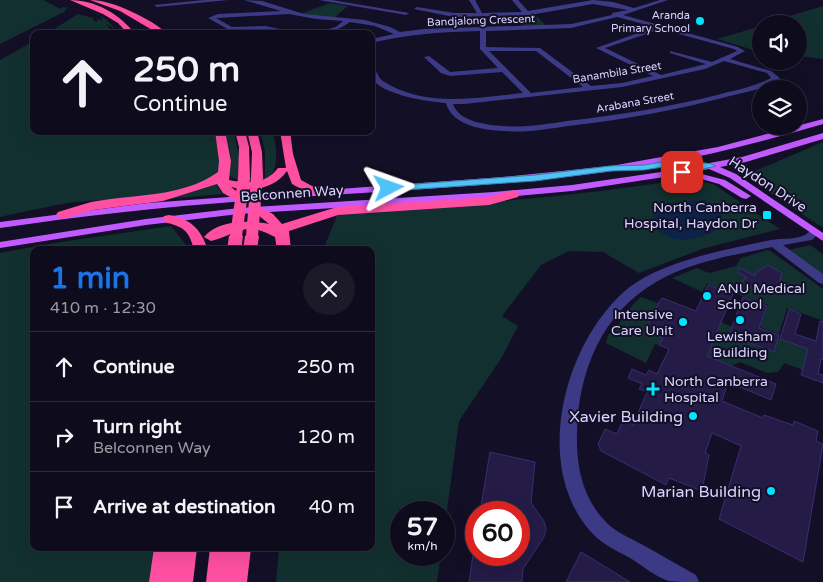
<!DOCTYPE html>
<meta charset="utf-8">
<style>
:root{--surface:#0e0b1c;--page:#1c1929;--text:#f1f3f6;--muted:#9b9ba3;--line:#2e2b3b;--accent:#1a73e8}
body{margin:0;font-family:"Varela Round",sans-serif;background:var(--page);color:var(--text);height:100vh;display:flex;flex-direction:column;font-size:19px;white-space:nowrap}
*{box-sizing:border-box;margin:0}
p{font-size:16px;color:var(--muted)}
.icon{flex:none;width:28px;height:28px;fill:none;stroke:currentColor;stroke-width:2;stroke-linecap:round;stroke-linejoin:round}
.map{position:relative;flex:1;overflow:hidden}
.panel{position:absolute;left:30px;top:246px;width:345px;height:305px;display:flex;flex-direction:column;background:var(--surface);border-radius:10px;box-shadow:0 5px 20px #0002,0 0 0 1px var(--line)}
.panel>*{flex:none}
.top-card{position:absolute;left:30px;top:30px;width:345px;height:105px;border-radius:10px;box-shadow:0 5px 20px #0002,0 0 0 1px var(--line);background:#0e0b1c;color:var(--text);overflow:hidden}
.tools{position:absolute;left:752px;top:15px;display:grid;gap:10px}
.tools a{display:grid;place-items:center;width:55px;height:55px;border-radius:50%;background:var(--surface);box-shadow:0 5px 20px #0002,0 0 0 1px var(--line);font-size:25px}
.speed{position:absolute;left:390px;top:501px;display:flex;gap:10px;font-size:25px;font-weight:700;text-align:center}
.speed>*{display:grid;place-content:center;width:65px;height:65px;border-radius:50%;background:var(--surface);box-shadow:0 5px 20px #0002,0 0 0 1px var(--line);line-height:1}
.speed small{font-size:12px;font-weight:400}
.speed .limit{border:8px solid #d22;background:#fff;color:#111}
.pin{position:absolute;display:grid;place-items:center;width:42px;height:42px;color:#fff;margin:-21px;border-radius:10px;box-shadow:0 2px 8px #0006}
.me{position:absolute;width:55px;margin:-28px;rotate:86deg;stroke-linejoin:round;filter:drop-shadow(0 0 4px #0008)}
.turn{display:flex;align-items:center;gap:18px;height:105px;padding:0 20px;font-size:22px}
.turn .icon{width:65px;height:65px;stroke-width:2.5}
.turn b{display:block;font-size:35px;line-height:42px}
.round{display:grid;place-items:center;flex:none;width:52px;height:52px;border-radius:26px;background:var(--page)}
.head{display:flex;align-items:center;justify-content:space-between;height:85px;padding:0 20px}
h1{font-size:30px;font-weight:800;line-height:38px;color:var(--accent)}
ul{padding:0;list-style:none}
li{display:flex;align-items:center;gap:15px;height:70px;padding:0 20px;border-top:1px solid var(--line)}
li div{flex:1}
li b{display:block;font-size:19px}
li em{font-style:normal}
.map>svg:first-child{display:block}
.green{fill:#12302f}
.water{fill:#0c2248}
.building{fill:#241b47;stroke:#3b2d73}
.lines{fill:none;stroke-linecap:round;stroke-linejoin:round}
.minor{fill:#3d3a85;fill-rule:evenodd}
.major{fill:#c25bff;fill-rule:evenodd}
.highway{fill:#ff4fa3;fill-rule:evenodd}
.highway-bridge{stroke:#ff4fa3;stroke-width:12}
.route{fill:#4fc3f7;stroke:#337fa1}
.poi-dot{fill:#00e5ff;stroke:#130f26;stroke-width:2}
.labels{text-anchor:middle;stroke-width:4;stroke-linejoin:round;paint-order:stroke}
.far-poi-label{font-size:11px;fill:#d9d4ff;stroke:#130f26;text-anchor:end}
.far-street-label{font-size:11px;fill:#d9d4ff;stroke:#130f26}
.street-label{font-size:14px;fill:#d9d4ff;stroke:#130f26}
.poi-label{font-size:14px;fill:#d9d4ff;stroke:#130f26;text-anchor:end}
.near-poi-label{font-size:16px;fill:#d9d4ff;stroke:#130f26;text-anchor:end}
</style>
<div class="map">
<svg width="823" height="582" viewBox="0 0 823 582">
<rect width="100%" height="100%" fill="#130f26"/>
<g class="green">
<path d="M0,0H43L61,9L63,7L71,8H67L64,12L0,44Z"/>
<path d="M330,3L348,6L334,18L300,14Z"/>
<path d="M823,6V59L799,56V24L766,23Z"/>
<path d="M82,7C94,13 108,17 115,30L106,23L111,31L109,34H46L78,14L93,18L95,22L98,21L96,18L103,21L100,16Z"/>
<path d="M515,14H535L546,26L522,27Z"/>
<path d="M761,26V51L760,52L717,39Z"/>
<path d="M34,41V131H214L218,145L220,171C191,199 108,198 68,203C45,207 22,212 0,217V60Z"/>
<path d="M224,131H234L239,157L238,179L265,177V152L260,131H272C276,142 278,159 274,170C268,185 238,183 228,175L231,157Z"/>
<path d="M823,142V228L749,179L757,170Z"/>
<path d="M687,179L713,184L780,229L702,249L639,273L603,252L569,251L541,265L502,316L518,326L502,357L459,421L444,533V512H401V555H441L437,582H276L279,548H371V250H323L338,213C455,206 571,197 687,179Z"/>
<path d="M217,181V186L223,194L165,199Z"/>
<path d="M171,226L190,250H34V548H157L153,582H0V253L54,243Z"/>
<path d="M810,245L823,254V275L789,250Z"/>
<path d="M767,250L772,252L823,289V328L820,327L821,320L787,308L779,334L760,327L768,305L707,284L702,292L672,278L697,268L709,273L736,266L741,258Z"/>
<path d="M641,297L658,303L645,331L663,338L659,345L655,344L646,363L606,343L608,335C622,324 627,308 641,297Z"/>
<path d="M721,322L732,327L729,335L773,352L778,338L808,349L803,370L784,363L778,372L767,373L740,362L731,366L707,356Z"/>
</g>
<path class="water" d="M705,200L719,208L722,216L713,233C686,242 669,244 649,222L653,215L673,210L690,201Z"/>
<g class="building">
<path d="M768,265L782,273L778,287L767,284L755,290L741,282L747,278L737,272L740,268L755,276L756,272Z"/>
<path d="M708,285L733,294L707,356L776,384L771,400L728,382L722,401L763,418L764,415L793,425L794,421L818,431L816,441L823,444L803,562L719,519L741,446L712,433L705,453L709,455L702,491L669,478L666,485L601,451L598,444L605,429L617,434L623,420L633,425L647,392L639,389L642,384L628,378L632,369L646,375L649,370L657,374L669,349L659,345L663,338L645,331L659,302L662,298L696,311Z"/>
<path d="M743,297L767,306L759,328L779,335L774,352L729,335Z"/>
<path d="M789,309L801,314L795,334L816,341L820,321L823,322V360L821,359L818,374L823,375V383L801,375L808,349L780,339Z"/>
<path d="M490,452L535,462L531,503L544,521L546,529L544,537L523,569L522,582H469L473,555H519V512H480Z"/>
<path d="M581,552L604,566L630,582H566Z"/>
</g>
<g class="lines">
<g class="minor">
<path d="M204,0H228L157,7L154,5Z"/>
<path d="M244,0L262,1L304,14L365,20L390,27L400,32L424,29L571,24L612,15V13L628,10L593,4L530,15L454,17L414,9L417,7L454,13H477L469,0H475L482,13L522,12L512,0H518L528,11L593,0L613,2L634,8L660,0H668L623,15L738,47L745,51L730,59L771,71L780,78C767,89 746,92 730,96C677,110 623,120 568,126C547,129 526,133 504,131C484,130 452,126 446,103C428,102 386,95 374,81C371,77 371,71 371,66C377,69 377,77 383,81C424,108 477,98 523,93L502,72L450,76L441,73L424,57L429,56L450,72L498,68L480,49V31C443,32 408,34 371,43V39L394,34L375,26L350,22C338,31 325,34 310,34L336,27L343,21L316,19L289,14L216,18L232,27L265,26L304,34H289L265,30L231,31L208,18L218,14L281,11ZM617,17L655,27L596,48L653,76L622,83L591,86L540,48L486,47V31L571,28ZM661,29L734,49L737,51L712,62L670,51V53L706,64L661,75L605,48ZM489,51H536L583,87L531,93ZM724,61L767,73L771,78C756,86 738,90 721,94C670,107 619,115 567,121C546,124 524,128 503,126C487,125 459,122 453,104H464L622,87L705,69Z"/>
<path d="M319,0H332L409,13L406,15Z"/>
<path d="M814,229L820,232L812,240L783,245L823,274V284L819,283L772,247C734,255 689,262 656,282C602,313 578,372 577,433C576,465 582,497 605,521C615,532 630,538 643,545C661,555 678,565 696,575L699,582C690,582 677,582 669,581C655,577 642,565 630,558C617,551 602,544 592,533C531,467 564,343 626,290C661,261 728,249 771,240C781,238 796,240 805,235C809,233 809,230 814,229Z"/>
</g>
<g class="major">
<path d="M823,119V124C771,139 719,153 665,163C526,187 385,190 245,201C163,207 81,216 0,228V222L148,203L503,177L611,166L718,147Z"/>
<path d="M823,133V139L746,162L720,167L736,174L823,233V241L730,178L709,169L694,172L725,180L751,196L746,199L742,198L719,184L684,174L572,191L494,198L239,214L146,225L0,248V242L146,219L239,208L494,192L572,185L661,172L742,157Z"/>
</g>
<g class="highway">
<path d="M70,0C95,0 120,14 135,34H128L118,23L103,14Z"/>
<path d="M90,0C113,0 151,19 168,34H159L120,11Z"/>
<path d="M215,131H225L231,161L229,180C248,184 266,184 278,168H286L280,131H290L293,154L301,180L312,186L335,188L341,192C332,201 302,190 292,184L287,171C274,189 252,192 231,187L245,198L239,202L223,193L217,184L163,201L93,210L62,219L56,215L58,212C69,209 80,205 91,202C133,194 182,198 218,172L219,161Z"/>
<path d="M235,131H245L249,147L250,178L244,181L238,178L239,147Z"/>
<path d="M247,131H257L262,152L263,177L257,180L251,177L252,152Z"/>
<path d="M514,190L520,194L518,197L489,205L338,215L289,231L291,250H277L275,237C245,220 238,234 211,241L204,237C218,220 250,220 269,224L252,210L258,206L273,214L282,224L337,207L488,197Z"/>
<path d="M169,215C191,219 201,229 208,250H194C189,230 184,227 164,222L163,219L164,216Z"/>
<path d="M236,232L243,236L241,250H227L229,236Z"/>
<path d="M252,232L259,236L257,250H243L245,236Z"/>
<path d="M154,548H197L193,582H149Z"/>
<path d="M210,548H251L247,582H206Z"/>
</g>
<g class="highway-bridge">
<path d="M236,236L244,178"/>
<path d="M252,236L257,177"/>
</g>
</g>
<path class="route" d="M681,159L711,164L716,166L682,174L678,172L679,170L696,167L681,164L644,170L610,171L535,181L389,191L384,188L389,186L535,175L610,166L644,165Z"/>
<g class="poi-dot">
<circle cx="700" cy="21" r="5"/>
<rect x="762" y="210" width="10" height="10" rx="2.5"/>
<circle cx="707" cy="296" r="5"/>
<circle cx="740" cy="320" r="5"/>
<circle cx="683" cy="322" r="5"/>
<path d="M650.5 381.5h5v5h5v5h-5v5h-5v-5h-5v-5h5z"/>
<circle cx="693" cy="416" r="5"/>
<circle cx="771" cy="491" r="5"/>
</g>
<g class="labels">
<g class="far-poi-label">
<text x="690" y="19">Aranda<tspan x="690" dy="13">Primary School</tspan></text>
</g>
<g class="far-street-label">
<text transform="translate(481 20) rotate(-2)" y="4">Bandjalong Crescent</text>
<text transform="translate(617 72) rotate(-9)" y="4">Banambila Street</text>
<text transform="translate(635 102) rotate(-10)" y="4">Arabana Street</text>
</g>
<g class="street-label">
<text transform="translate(768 184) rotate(33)" y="5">Haydon Drive</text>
<text transform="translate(292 193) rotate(-4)" y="5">Belconnen Way</text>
</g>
<g class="poi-label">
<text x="757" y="212">North Canberra<tspan x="757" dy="16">Hospital, Haydon Dr</tspan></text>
<text x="717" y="293" text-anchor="start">ANU Medical<tspan x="717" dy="16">School</tspan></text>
<text x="673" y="319">Intensive<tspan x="673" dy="16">Care Unit</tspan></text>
<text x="740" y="341" text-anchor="middle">Lewisham<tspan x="740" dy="16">Building</tspan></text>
<text x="664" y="386" text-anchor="start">North Canberra<tspan x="664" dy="16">Hospital</tspan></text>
</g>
<g class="near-poi-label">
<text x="683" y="422">Xavier Building</text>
<text x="761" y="497">Marian Building</text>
</g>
</g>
</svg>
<div class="tools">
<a><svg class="icon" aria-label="sound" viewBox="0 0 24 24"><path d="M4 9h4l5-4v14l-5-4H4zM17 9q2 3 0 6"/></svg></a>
<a><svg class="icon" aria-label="layers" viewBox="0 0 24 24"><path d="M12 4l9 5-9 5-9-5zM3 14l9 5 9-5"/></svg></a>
</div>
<div class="speed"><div>57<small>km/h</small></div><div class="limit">60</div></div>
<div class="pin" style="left:682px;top:172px;background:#d93025"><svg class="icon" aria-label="arrive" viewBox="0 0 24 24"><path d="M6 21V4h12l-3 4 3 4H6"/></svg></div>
<svg class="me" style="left:389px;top:188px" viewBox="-20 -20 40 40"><path d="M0-17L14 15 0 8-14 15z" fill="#4fc3f7" stroke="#fff" stroke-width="4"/></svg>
<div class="top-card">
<div class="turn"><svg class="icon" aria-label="ahead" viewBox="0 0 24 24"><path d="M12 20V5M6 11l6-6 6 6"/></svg><div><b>250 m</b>Continue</div></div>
</div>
<section class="panel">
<div class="head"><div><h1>1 min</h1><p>410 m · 12:30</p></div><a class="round"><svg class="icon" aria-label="close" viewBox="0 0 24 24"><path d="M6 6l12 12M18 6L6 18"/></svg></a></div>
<ul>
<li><svg class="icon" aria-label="ahead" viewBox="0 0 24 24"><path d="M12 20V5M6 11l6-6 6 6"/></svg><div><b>Continue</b></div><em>250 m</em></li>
<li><svg class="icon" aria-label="right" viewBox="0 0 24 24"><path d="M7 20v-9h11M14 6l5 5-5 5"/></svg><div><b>Turn right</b><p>Belconnen Way</p></div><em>120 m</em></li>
<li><svg class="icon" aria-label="arrive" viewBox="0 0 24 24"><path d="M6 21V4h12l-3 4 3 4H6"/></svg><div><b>Arrive at destination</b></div><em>40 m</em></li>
</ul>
</section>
</div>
